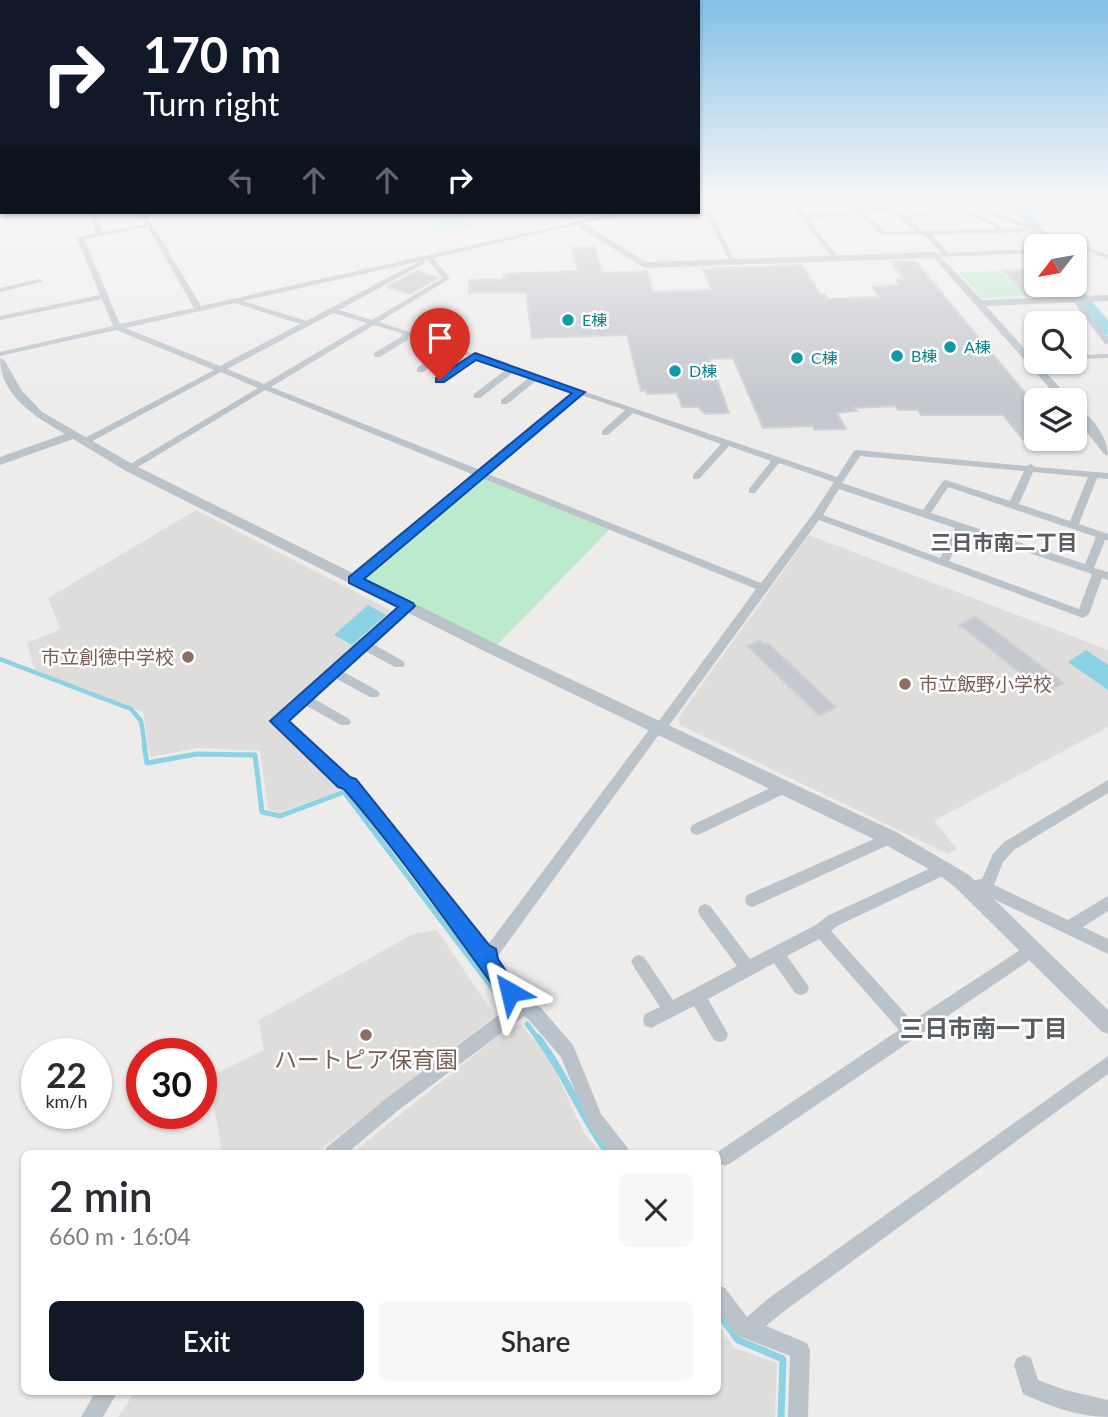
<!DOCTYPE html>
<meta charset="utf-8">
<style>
:root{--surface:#fff;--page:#f7f7f7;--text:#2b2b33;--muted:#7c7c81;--accent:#111827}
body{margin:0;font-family:Lato,"Noto Sans JP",sans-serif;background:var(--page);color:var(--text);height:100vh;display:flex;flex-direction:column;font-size:26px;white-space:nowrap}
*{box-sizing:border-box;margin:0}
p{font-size:23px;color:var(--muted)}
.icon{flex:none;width:38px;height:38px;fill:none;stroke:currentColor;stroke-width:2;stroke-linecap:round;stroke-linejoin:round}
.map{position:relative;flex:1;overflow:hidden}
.details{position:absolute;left:21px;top:1150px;width:700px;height:245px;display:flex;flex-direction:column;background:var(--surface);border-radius:10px;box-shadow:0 2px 5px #0004}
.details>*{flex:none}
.guide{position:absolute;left:0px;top:0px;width:700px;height:214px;box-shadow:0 2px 5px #0004;background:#111827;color:#fff;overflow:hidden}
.needle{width:46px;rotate:239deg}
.tools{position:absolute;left:1024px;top:234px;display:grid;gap:14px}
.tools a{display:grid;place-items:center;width:63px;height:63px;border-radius:10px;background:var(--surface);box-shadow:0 2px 5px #0004;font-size:35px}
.speed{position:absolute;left:21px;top:1038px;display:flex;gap:14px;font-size:35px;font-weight:700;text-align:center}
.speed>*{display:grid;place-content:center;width:91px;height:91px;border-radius:50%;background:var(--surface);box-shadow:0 2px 5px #0004;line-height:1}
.speed small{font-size:18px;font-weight:400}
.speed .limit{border:10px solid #d22;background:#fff;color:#111}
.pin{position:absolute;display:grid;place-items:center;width:60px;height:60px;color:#fff;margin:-72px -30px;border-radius:50% 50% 50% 0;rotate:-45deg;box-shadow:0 0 7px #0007}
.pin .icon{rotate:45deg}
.me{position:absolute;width:77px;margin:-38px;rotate:323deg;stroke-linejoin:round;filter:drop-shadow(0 0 5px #0008)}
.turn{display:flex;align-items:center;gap:24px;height:147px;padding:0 28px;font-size:32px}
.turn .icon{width:91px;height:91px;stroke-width:2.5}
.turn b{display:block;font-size:49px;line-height:60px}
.lanes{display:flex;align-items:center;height:66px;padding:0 28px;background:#0003;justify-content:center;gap:35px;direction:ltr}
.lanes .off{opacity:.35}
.round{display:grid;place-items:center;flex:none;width:74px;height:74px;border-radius:10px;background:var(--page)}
.summary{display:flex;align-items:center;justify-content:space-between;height:119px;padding:0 28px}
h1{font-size:42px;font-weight:600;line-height:52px}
.action{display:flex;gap:14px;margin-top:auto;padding:14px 28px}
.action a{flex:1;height:80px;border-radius:10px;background:var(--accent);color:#fff;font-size:28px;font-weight:600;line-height:80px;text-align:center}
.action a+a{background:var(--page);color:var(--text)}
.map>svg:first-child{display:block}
.education{fill:#dfdcdc}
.green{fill:#bbeacd}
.water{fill:#8bd2e5}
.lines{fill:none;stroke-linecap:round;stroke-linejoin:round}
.stream-far3{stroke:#8bd2e5;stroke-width:2.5}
.stream-far2{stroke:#8bd2e5;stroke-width:4.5}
.stream-far1{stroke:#8bd2e5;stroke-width:5}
.stream{stroke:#8bd2e5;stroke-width:7}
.river{fill:#8bd2e5;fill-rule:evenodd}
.building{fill:#c5c8ce;stroke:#d0d2d7;stroke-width:2}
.minor{fill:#bac3ca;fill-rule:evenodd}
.tertiary{fill:#bac3ca;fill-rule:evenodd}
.route{fill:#1a73e8;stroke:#114b97;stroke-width:2}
.culture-dot{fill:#0f9aa8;stroke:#fff;stroke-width:2.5}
.education-dot{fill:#8d6e63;stroke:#fff;stroke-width:2.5}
.labels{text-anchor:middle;stroke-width:5;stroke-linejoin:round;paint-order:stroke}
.far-culture-label{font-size:16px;fill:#0d838f;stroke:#fff;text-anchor:start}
.education-label{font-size:19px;fill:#785e54;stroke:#fff;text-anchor:end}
.neighbourhood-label{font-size:21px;font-weight:bold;fill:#595c60;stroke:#fff}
.near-education-label{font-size:23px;fill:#785e54;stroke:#fff}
.near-neighbourhood-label{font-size:24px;font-weight:bold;fill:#595c60;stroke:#fff}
</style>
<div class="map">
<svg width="1108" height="1417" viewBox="0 0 1108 1417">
<rect width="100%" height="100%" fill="#eeebeb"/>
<g class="education">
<path d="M196,510L396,613L271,722L344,789L279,813L268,809L260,751L198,748L150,757L143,712L35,671L27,643L55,632L60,627L48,598Z"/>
<path d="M809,535L1108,650V727L934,821L957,849L948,854L680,725L678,718Z"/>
<path d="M437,930L492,1012L491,1019L316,1153H222L209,1077L264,1050L259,1020L413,934Z"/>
<path d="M521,1024L551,1061L584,1133L601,1153H352L503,1032Z"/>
<path d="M718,1324L734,1348L777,1363L775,1417H118L136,1391H718Z"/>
</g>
<g class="green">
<path d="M461,213L476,226L437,234L423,220Z"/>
<path d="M1000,271L1026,296L982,298L959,272Z"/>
<path d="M483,476L610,529L497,645L361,578Z"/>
</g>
<g class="water">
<path d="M368,605L386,615L352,645L334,635Z"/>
<path d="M1086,650L1108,665V690L1068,662Z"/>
</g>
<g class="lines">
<path class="stream-far3" d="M996,198L1033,226"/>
<path class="stream-far2" d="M0,659L131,709L141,721L145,746"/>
<g class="stream-far1">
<path d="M144,744L147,763L197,754L255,755L262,812L280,816L344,792L502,1001"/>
<path d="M527,1024L539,1040"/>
</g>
<g class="stream">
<path d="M538,1038C566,1074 580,1116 608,1153"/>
<path d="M718,1313L738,1340L783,1359L781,1417"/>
</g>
<g class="river">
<path d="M1013,198H1026L1040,226L1038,229H1028Z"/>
<path d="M1074,281L1108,320V335L1102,333L1064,285H1074Z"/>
</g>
</g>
<g class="building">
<path d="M595,247L602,273L647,271L653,292L712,290L703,269L802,265L820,294H825L828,299L879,297L872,287L899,285L896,279H904L891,262L915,261L1036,406V440H1023L1003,415H921L918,410H898L895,406L854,408L857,411L837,413L846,429L814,430L813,426L763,428L733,358L710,359L729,413L705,414L698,407H682L677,393L647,394L646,390L641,391L627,335L532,338L526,292L469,293V280L505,279L504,274L578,271L572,248Z"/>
<path d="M1036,270V295L1027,296L1003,271Z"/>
<path d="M416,271L438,278L410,294L387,287Z"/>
<path d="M975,616L1064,683L1046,693L959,625Z"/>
<path d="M760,640L763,643L767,642L836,707L819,716L747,646Z"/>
</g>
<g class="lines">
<g class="minor">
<path d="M782,198C794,198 798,206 805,215L846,213L844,216L808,219L838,257V259H834L789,203Z"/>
<path d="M949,198H959L1108,255V259L967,206L959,208L997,223L1002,229L1023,228L1026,230L1023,232L932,235L948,253L1036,249V253L940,257L937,255L941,253L925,235H881L855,211L868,208H886L905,216L962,204ZM952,209L993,225L996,229L922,231L909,218ZM878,211L897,216L915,231L885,232L863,212Z"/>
<path d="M698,205L712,213L735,263L730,262L706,214L698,210Z"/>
<path d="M87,212H93L103,232L146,224L139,212H145L201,306L620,212H630L433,258L449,277V279L379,322L837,477L854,451L857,450L1027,466L1031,464L1035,467L1108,473V479L1097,478L1079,524L1108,534V540H1105L1094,568L1108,572V580L1102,578L1089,614L1083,618L819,520L665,731L660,733L495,960L529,1001L541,1008L573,1045L601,1114L627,1147L630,1153H610L589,1126L561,1057L529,1020L524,1016L400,1109L347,1153H324L327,1147L388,1097L512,1005L481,965L479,959L345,788L339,786L273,721L300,695L404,603H412L413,606L412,609L373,644L403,661L405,664L403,667H395L365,651L342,671L378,691L380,694L378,697H370L335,678L313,698L349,719L351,722L349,725H341L305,705L287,721L349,778L355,780L487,946L654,723L659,721L756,589L482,478L358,583H350L349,580L350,577L474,475L265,390L133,470H127V466L258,388L221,372L87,444H81V440L214,370L116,330L0,356V352L113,326L102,299L0,320V316L100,295L77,238L97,233ZM148,227L194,308L120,324L84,239ZM426,259L443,278L372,320L339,310L425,263L426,262L424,260ZM420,261L306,321L243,301ZM235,303L300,324L220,366L125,328ZM333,313L367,323L264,384L227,369ZM374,325L402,333L401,337L374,353V357H380L407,340L409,336L446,348L417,368V372H423L453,351L469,356L437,378V382H443L476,359L507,369L474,394V398H480L514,372L530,377L501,400V404H507L537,380L574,393L480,470L271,387ZM581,395L625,410L602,431V435H608L633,413L721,444L693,475V479H699L729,446L771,461L749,489V493H755L779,463L834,482L813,514L761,583L488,474ZM860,456L1024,471L1010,501L946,480L943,481L923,510L842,483ZM1033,472L1088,477L1070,521L1019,504ZM948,487L1096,537L1085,564L931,513ZM839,489L955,528L940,558L823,515ZM964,531L1092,574L1079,609L949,561Z"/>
<path d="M39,279L43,281L41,282L0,292V288Z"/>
<path d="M1061,285H1068L1108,337V344H1105Z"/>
<path d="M1108,354V358L1074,359V355Z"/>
<path d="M1108,780V793L1014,850L1003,862L994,885L1068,920L1108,896V911L1083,927L1108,939V954L975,890L973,885L975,880L982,879L993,854L1004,842Z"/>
<path d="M783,782L788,784L790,788L788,792L702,833L697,835L692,833L690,829L692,825Z"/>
<path d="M890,832L895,834L897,838L895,842L757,905L752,907L747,905L745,900L747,895Z"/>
<path d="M944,862L949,863L951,868L949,873L837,926L831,931L912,1021L1026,946L1031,944L1036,946L1039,951L1036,956L731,1163L725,1166L719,1163V1151L899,1030L819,939L787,956L809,987L807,993L801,995L795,993L774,963L708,999L728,1034L726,1040L720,1042L714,1040L694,1006L651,1028L645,1026L643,1020L645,1014L660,1007L634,967L631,962L634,957L639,955L644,957L673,1000L737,966L700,916L698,911L700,906L705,904L710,906L750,959L816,925L827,916Z"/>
<path d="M1108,1056V1074L783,1312L766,1326L807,1343L810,1350L808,1417H788L790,1356L736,1335L718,1310V1285L725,1288L747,1317L769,1298Z"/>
<path d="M1024,1355L1031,1358L1038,1380L1065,1390L1108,1400V1417C1078,1417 1050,1406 1023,1394L1014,1365L1017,1358Z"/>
<path d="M96,1391H118L103,1417H81Z"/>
</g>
<g class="tertiary">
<path d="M556,212H565L646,262L936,252L982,300L1108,295V301L986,306L1072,401H1061L934,258L644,268Z"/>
<path d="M0,358L5,361L22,391L42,412L134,465L496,644L896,832L969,875L1108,1010V1034L1101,1031L955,887L938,874L884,844L486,652L126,471L73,439L0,465V457L65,434C36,417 0,396 0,358Z"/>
<path d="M1074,406C1091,414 1108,437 1108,456L1104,454L1074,416Z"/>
</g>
</g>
<linearGradient id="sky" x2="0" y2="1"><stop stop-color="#83c0e7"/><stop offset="0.5" stop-color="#f7f6f6"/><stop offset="1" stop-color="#f7f6f6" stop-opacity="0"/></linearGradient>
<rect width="1108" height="397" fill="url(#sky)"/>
<path class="route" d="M475,353L585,392L364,579L413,603L415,606L289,721L350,777L356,779L489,945L496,949L498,959L520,992L517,999L510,1002L503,999C451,929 401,855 344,789L338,787L270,721L398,607L349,583V577L572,393L476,360L444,382H436V378Z"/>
<g class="culture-dot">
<circle cx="568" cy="320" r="7"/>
<circle cx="950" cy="347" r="7"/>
<circle cx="897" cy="356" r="7"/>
<circle cx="797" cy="358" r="7"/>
<circle cx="675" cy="371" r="7"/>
</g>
<g class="education-dot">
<circle cx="188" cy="657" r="7"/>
<circle cx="905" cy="684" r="7"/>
<circle cx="366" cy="1035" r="7"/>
</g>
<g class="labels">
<g class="far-culture-label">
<text x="582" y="326">E棟</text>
<text x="964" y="353">A棟</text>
<text x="911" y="362">B棟</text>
<text x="811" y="364">C棟</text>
<text x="689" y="377">D棟</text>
</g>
<g class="education-label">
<text x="174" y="664">市立創徳中学校</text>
<text x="919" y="691" text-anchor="start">市立飯野小学校</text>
</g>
<g class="neighbourhood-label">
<text x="1004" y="550">三日市南二丁目</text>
</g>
<g class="near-education-label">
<text x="366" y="1068">ハートピア保育園</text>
</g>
<g class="near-neighbourhood-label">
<text x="984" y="1037">三日市南一丁目</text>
</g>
</g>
</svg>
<div class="tools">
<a><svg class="needle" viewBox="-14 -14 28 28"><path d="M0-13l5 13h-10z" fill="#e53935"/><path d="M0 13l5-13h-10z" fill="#7c7c81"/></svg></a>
<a><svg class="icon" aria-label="search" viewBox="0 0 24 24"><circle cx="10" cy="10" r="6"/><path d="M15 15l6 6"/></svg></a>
<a><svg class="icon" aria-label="layers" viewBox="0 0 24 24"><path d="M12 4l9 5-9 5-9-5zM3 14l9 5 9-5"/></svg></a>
</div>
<div class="speed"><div>22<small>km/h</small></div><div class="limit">30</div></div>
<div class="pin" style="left:440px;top:380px;background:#d93025"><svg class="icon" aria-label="arrive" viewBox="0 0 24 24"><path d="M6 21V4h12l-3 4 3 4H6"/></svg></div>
<svg class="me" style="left:510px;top:992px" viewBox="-20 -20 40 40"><path d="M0-17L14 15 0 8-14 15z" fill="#1a73e8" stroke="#fff" stroke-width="4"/></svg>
<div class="guide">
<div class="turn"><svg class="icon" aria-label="right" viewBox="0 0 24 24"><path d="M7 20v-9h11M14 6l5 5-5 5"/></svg><div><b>170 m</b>Turn right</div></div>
<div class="lanes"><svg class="icon off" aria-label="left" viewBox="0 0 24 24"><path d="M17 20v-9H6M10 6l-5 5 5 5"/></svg><svg class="icon off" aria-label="ahead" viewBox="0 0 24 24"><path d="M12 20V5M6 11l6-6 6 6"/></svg><svg class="icon off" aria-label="ahead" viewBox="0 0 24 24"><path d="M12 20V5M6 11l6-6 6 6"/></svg><svg class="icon" aria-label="right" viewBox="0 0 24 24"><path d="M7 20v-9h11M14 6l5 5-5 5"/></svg></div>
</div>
<section class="details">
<div class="summary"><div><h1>2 min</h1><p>660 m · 16:04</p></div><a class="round"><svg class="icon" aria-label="close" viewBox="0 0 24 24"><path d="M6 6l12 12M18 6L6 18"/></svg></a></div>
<div class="action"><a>Exit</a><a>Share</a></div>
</section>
</div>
